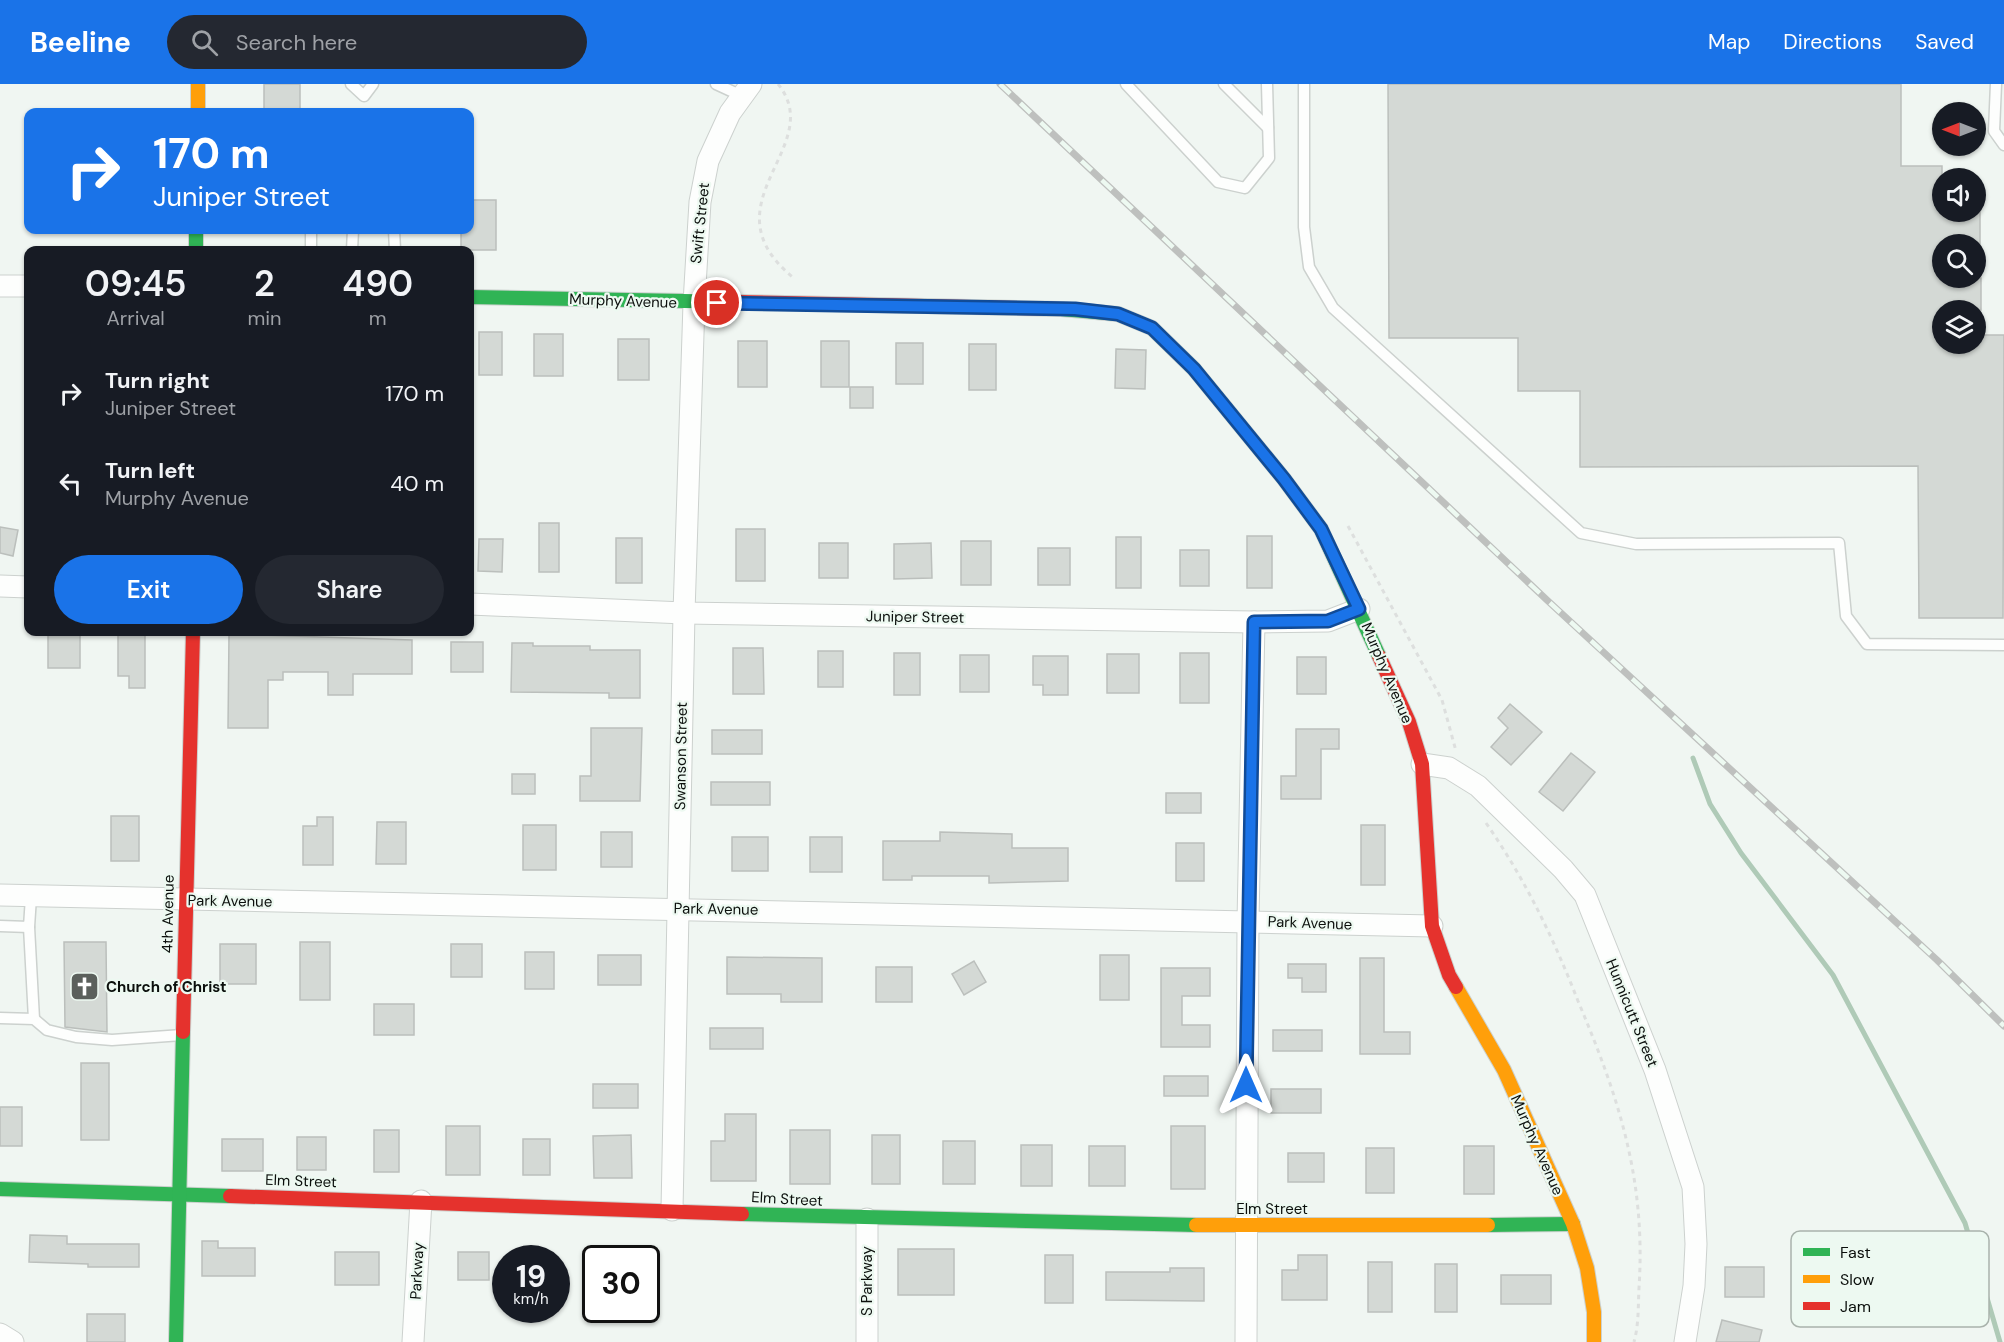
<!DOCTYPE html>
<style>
:root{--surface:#171b24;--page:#242831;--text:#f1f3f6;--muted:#9ea1a6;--accent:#1a73e8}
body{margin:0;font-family:"DM Sans",sans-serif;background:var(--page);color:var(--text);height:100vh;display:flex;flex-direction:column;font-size:22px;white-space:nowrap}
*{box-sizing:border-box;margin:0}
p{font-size:20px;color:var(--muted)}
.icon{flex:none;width:33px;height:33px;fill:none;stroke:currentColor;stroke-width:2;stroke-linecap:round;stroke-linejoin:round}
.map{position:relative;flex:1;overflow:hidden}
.panel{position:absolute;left:24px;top:162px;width:450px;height:390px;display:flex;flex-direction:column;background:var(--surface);border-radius:12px;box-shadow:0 2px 4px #0004}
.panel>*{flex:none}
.top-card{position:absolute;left:24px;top:24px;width:450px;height:126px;border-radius:12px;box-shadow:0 2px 4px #0004;background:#1a73e8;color:#fff;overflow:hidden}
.needle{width:39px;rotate:270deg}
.tools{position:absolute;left:1932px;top:18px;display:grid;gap:12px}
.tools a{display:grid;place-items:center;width:54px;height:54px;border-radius:50%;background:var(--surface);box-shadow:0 2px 4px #0004;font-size:30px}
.speed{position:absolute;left:492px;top:1161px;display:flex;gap:12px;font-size:30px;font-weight:700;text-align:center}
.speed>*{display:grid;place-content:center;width:78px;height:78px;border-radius:50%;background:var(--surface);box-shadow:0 2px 4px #0004;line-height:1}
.speed small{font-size:15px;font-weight:400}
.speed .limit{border:3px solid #111;border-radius:9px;background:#fff;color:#111}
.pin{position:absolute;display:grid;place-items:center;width:51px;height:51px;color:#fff;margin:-26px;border:3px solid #fff;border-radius:50%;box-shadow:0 2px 6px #0007}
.me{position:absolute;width:66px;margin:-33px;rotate:0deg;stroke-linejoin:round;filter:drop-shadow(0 0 4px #0008)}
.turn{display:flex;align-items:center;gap:21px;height:126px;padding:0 30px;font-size:27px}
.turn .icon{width:78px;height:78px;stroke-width:2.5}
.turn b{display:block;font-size:42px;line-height:51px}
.eta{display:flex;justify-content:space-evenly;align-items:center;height:102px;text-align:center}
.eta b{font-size:36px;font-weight:600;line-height:42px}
.button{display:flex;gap:12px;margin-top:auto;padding:12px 30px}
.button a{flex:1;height:69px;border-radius:36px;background:var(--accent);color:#fff;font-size:24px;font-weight:600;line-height:69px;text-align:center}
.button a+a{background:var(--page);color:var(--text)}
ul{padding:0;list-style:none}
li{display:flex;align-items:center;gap:18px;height:90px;padding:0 30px}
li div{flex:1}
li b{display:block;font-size:22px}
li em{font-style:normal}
header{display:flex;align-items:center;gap:36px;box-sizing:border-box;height:84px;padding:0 30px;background:var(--accent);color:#fff}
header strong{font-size:28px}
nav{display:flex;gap:33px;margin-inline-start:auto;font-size:21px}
.search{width:420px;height:54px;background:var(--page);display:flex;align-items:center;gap:15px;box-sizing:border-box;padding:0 21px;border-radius:33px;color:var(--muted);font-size:22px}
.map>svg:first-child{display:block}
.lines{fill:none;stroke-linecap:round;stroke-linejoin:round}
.stream{stroke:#afcab7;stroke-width:5}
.building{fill:#d4d9d5;stroke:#bbbfbc;stroke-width:1.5}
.lane-casing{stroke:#ccd1ce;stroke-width:13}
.street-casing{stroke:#ccd1ce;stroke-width:23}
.fast-casing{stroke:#ccd1ce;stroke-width:16}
.slow-casing{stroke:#ccd1ce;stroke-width:16}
.jam-casing{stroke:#ccd1ce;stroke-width:16}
.path{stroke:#dddfde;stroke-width:3;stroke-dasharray:4.5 4.5;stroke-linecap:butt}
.lane{stroke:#fdfefd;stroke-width:10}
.street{stroke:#fdfefd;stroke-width:21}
.fast{stroke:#30b455;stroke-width:14}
.slow{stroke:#ff9f0a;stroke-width:14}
.jam{stroke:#e5322d;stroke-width:14}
.rail-casing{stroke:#bec0be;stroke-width:7}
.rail{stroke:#edf9f1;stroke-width:4.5;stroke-dasharray:14;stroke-linecap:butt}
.route-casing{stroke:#114b97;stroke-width:15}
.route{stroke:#1a73e8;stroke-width:10}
.labels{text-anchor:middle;stroke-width:4.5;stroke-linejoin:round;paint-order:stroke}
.street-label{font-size:15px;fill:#0b0f0c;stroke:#edf9f1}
.poi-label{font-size:15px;font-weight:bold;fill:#0b0f0c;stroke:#edf9f1;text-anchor:start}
.key{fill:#edf9f1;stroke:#a9b3ac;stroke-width:1.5}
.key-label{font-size:16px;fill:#0b0f0c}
</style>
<header>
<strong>Beeline</strong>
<div class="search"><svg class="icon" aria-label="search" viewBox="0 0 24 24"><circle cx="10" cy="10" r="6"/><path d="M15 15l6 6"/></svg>Search here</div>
<nav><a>Map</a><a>Directions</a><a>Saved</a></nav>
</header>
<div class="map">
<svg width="2004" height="1258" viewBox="0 0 2004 1258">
<rect width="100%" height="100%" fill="#f0f6f2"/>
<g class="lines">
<path class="stream" d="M1693,674L1710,720L1741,769L1833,891L1965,1139L2000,1258"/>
</g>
<g class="building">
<rect x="264" y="0" width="36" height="28"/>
<path d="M1388,0H1901V82H1942V128H1980V160H1942V194H1981V226H1942V260H1976V251H2004L2003,534H1919L1918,382L1580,383V307H1518V254H1389Z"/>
<path d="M470,116H496V166H461V146H470Z"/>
<rect x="479" y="248" width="23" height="43"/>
<rect x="534" y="250" width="29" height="42"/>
<rect x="618" y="255" width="31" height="41"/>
<rect x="738" y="257" width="29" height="46"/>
<rect x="821" y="257" width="28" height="46"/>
<rect x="896" y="259" width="27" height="41"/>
<rect x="969" y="260" width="27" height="46"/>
<path d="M1116,265L1146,266L1145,305L1115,304Z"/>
<rect x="850" y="303" width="23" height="21"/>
<rect x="539" y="439" width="20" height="49"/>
<path d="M0,443L18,446L13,472L0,469Z"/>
<rect x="736" y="445" width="29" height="52"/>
<rect x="1247" y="452" width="25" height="52"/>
<rect x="1116" y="453" width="25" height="51"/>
<rect x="616" y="454" width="26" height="45"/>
<path d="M479,455H503L502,488L478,487Z"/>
<rect x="961" y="457" width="30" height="44"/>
<rect x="819" y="459" width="29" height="35"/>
<path d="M931,459L932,494L894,495V460Z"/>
<rect x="1038" y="464" width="32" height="37"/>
<rect x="1180" y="466" width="29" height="36"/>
<rect x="48" y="549" width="32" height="35"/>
<path d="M229,550L412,556V590H353V611H328V588H283V596H268V644H228Z"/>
<path d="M118,551H145V604H129V592H118Z"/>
<rect x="451" y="558" width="32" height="30"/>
<path d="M512,559H533V562H590V566H640V614H609V609L511,608Z"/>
<path d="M733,564H763L764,610H733Z"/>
<rect x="818" y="567" width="25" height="36"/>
<rect x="894" y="569" width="26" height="42"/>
<rect x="1180" y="569" width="29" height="50"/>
<rect x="1107" y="570" width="32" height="39"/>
<rect x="960" y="571" width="29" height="37"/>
<path d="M1033,572H1068V611H1043V601H1033Z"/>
<rect x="1297" y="573" width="29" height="37"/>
<path d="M1510,620L1542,648L1511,681L1491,663L1508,644L1498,634Z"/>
<path d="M591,644H642L640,717H580V692H591Z"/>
<path d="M1296,645H1339V665H1321V715H1281V692H1296Z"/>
<rect x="712" y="646" width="50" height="24"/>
<path d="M1571,669L1595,688L1563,727L1539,708Z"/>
<rect x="512" y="690" width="23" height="20"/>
<rect x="711" y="698" width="59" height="23"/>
<rect x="1166" y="709" width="35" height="20"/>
<rect x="111" y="732" width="28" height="45"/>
<path d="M317,733H333V781H303V742H317Z"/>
<path d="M377,738H406V780H376Z"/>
<rect x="523" y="741" width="33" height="45"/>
<rect x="1361" y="741" width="24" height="60"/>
<rect x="601" y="748" width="31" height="35"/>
<path d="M940,748L1012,750V764H1068V797L989,799V792H912V796H883V757H940Z"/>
<rect x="732" y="753" width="36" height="34"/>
<rect x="810" y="753" width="32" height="35"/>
<rect x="1176" y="759" width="28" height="38"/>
<path d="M64,858H106L107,948L65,943Z"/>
<rect x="300" y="858" width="30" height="58"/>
<rect x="220" y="860" width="36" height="40"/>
<rect x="451" y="860" width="31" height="33"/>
<rect x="525" y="868" width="29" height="37"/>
<rect x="598" y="871" width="43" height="30"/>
<rect x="1100" y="871" width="29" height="45"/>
<path d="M727,873L822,874V918H781V910H727Z"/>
<path d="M1360,874H1384V948H1410V970H1360Z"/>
<path d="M974,877L986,898L964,911L952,890Z"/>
<path d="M1288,880H1326V908H1302V894H1288Z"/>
<rect x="876" y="883" width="36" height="35"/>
<path d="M1161,884H1210V912H1182V941H1210V963H1161Z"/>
<rect x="374" y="920" width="40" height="31"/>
<rect x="710" y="944" width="53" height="21"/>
<rect x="1273" y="946" width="49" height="21"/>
<rect x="81" y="979" width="28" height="77"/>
<rect x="1164" y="992" width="44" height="20"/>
<rect x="593" y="1000" width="45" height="24"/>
<rect x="1271" y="1005" width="50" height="24"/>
<rect x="0" y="1023" width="22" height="39"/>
<path d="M725,1030H756V1097H711V1057H725Z"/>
<rect x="446" y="1042" width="34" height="49"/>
<rect x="1171" y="1042" width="34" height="63"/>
<rect x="374" y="1046" width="25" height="42"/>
<rect x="790" y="1046" width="40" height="54"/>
<path d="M631,1051L632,1094H594L593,1052Z"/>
<rect x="872" y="1051" width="28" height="49"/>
<rect x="297" y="1053" width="29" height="33"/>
<rect x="222" y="1055" width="41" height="32"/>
<rect x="523" y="1055" width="27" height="36"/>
<rect x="943" y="1057" width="32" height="43"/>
<rect x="1021" y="1061" width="31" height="41"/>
<rect x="1089" y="1062" width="36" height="40"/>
<rect x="1464" y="1062" width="30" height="48"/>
<rect x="1366" y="1064" width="28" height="45"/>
<rect x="1288" y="1069" width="36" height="29"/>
<path d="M30,1151L67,1152V1160H139V1183H88V1180L29,1178Z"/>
<path d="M202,1157H218V1164H255V1192H202Z"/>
<rect x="898" y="1165" width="56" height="46"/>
<rect x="335" y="1168" width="44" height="33"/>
<rect x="458" y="1168" width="31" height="28"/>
<rect x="1045" y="1171" width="28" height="48"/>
<path d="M1298,1171H1327V1216H1282V1186H1298Z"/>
<rect x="1368" y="1178" width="24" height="50"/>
<rect x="1435" y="1180" width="22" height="48"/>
<rect x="1725" y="1183" width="39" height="30"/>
<path d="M1170,1184H1204V1217L1106,1216V1188H1170Z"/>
<rect x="1501" y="1191" width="50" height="29"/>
<rect x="87" y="1230" width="38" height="28"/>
<path d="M1722,1236L1762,1246L1759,1258H1716Z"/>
</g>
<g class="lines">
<defs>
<g id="lane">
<path d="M351,0L364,12L373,0"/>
<path d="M716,0L742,12"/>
<path d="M1126,0L1218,98L1245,104L1269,74L1267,0"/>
<path d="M1224,0L1268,44"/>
<path d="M1304,0V143L1309,183L1333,224L1581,449L1636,460L1839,459L1846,532L1867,560L2004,561"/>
<path d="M1996,0L1994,47L2004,61"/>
<path d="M394,146L395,166"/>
<path d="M311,166V146"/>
<path d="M352,166L353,146"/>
<path d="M0,842L29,843L31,813"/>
<path d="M29,843L34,935"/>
<path d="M0,934L34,935L47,946L76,953L112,956L182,951"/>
</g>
<g id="street">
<path d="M0,202H28"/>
<path d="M0,502L28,503"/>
<path d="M470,520L684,529L1254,538L1328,537L1359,525"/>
<path d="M1422,680L1449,684L1478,702L1563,785L1585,811L1655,986L1693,1103L1696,1160L1694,1202L1685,1258"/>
<path d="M0,811L1432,842"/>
<path d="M672,1126L684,529L694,219L700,118L708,77L730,29L751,0"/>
<path d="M867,1135V1258"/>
<path d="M0,1250L13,1258"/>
<path d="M413,1258L421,1117"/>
<path d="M1246,1258L1248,837L1254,538"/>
</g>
<g id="fast">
<path d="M196,146V166"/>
<path d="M470,213L738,218"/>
<path d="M1061,225L1118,230L1152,244L1194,285L1284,395L1321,445L1379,572"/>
<path d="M0,1105L230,1112"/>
<path d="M742,1130L1196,1141"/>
<path d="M1488,1141L1573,1140"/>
<path d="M176,1258L183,948"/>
</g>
<g id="slow">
<path d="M198,0V28"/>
<path d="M1456,903L1504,986L1573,1140L1587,1184L1594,1228V1258"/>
<path d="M1196,1141H1488"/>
</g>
<g id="jam">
<path d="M738,218L1061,225"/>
<path d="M1379,572L1409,638L1422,680L1432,842L1449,891L1456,903"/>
<path d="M183,948L193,548"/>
<path d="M230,1112L742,1130"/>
</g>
</defs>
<use href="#lane" class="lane-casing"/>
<use href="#street" class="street-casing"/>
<use href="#fast" class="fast-casing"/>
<use href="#slow" class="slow-casing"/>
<use href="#jam" class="jam-casing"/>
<g class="path">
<path d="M778,0C829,63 701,120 795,195"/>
<path d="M1348,442L1442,616L1456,667"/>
<path d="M1486,739C1525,795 1553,853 1578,917C1619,1014 1646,1096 1639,1204C1638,1222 1639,1240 1634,1258"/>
</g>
<use href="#lane" class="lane"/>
<use href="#street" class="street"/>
<use href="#fast" class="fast"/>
<use href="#slow" class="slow"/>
<use href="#jam" class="jam"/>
<defs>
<path id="rail" d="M1000,0L1548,517L1937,876L2004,942"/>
</defs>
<use href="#rail" class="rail-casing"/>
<use href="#rail" class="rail"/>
</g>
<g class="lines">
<defs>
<path id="route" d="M717,219L1075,225L1118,230L1152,244L1194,285L1284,395L1321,445L1359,525L1328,537L1254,538L1246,1001"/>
</defs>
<use href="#route" class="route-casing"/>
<use href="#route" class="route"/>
</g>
<defs>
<symbol id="church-square" viewBox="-11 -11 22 22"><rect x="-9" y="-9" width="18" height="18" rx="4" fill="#5b605c" stroke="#edf9f1"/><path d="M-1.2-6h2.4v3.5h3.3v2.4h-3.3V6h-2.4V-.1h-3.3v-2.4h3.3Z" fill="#fff"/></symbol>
</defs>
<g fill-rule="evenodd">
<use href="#church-square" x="68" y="886" width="33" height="33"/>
</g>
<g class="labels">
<g class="street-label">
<text transform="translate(700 139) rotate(-84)" y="5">Swift Street</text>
<text transform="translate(623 217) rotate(2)" y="5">Murphy Avenue</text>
<text transform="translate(915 533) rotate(1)" y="5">Juniper Street</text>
<text transform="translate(1387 589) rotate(67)" y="5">Murphy Avenue</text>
<text transform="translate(681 672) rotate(-89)" y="5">Swanson Street</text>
<text transform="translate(230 817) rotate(1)" y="5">Park Avenue</text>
<text transform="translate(716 825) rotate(1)" y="5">Park Avenue</text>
<text transform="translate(168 830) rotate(-89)" y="5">4th Avenue</text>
<text transform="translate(1310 839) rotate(2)" y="5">Park Avenue</text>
<text transform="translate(1632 929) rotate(68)" y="5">Hunnicutt Street</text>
<text transform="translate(1537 1061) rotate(66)" y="5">Murphy Avenue</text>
<text transform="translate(301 1097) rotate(2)" y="5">Elm Street</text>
<text transform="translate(787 1115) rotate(3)" y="5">Elm Street</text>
<text x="1272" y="1130">Elm Street</text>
<text transform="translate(417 1187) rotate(-87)" y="5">Parkway</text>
<text transform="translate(867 1197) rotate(-90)" y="5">S Parkway</text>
</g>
<g class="poi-label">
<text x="106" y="908">Church of Christ</text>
</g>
</g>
<rect x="1791" y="1147" width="198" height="96" rx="9" class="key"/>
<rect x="1803" y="1164" width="27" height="8" fill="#30b455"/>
<rect x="1803" y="1191" width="27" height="8" fill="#ff9f0a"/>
<rect x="1803" y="1218" width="27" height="8" fill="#e5322d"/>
<g class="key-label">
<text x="1840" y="1174">Fast</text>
<text x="1840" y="1201">Slow</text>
<text x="1840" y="1228">Jam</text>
</g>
</svg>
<div class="tools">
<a><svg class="needle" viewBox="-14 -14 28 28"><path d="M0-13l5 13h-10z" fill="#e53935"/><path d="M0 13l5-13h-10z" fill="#9ea1a6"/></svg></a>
<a><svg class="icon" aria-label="sound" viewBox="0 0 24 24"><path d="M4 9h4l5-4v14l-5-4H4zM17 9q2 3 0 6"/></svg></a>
<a><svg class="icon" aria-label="search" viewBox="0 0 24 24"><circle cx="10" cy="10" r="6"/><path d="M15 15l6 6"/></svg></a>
<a><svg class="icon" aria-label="layers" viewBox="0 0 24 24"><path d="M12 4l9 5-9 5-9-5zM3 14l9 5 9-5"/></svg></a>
</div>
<div class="speed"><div>19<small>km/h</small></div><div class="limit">30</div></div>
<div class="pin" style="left:717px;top:219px;background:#d93025"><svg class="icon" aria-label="arrive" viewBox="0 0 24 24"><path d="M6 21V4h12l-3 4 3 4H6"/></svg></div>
<svg class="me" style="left:1246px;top:1001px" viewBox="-20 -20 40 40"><path d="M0-17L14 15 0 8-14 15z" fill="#1a73e8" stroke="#fff" stroke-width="4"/></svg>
<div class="top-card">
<div class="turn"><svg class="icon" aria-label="right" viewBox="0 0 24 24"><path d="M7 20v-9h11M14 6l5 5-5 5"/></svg><div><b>170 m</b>Juniper Street</div></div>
</div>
<section class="panel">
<div class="eta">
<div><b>09:45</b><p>Arrival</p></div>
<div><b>2</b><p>min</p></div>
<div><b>490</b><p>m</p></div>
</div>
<ul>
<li><svg class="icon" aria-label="right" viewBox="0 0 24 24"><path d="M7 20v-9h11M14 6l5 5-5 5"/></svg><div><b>Turn right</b><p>Juniper Street</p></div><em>170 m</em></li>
<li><svg class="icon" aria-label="left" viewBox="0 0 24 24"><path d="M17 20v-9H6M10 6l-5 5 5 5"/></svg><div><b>Turn left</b><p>Murphy Avenue</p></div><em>40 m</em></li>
</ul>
<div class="button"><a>Exit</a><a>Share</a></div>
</section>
</div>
